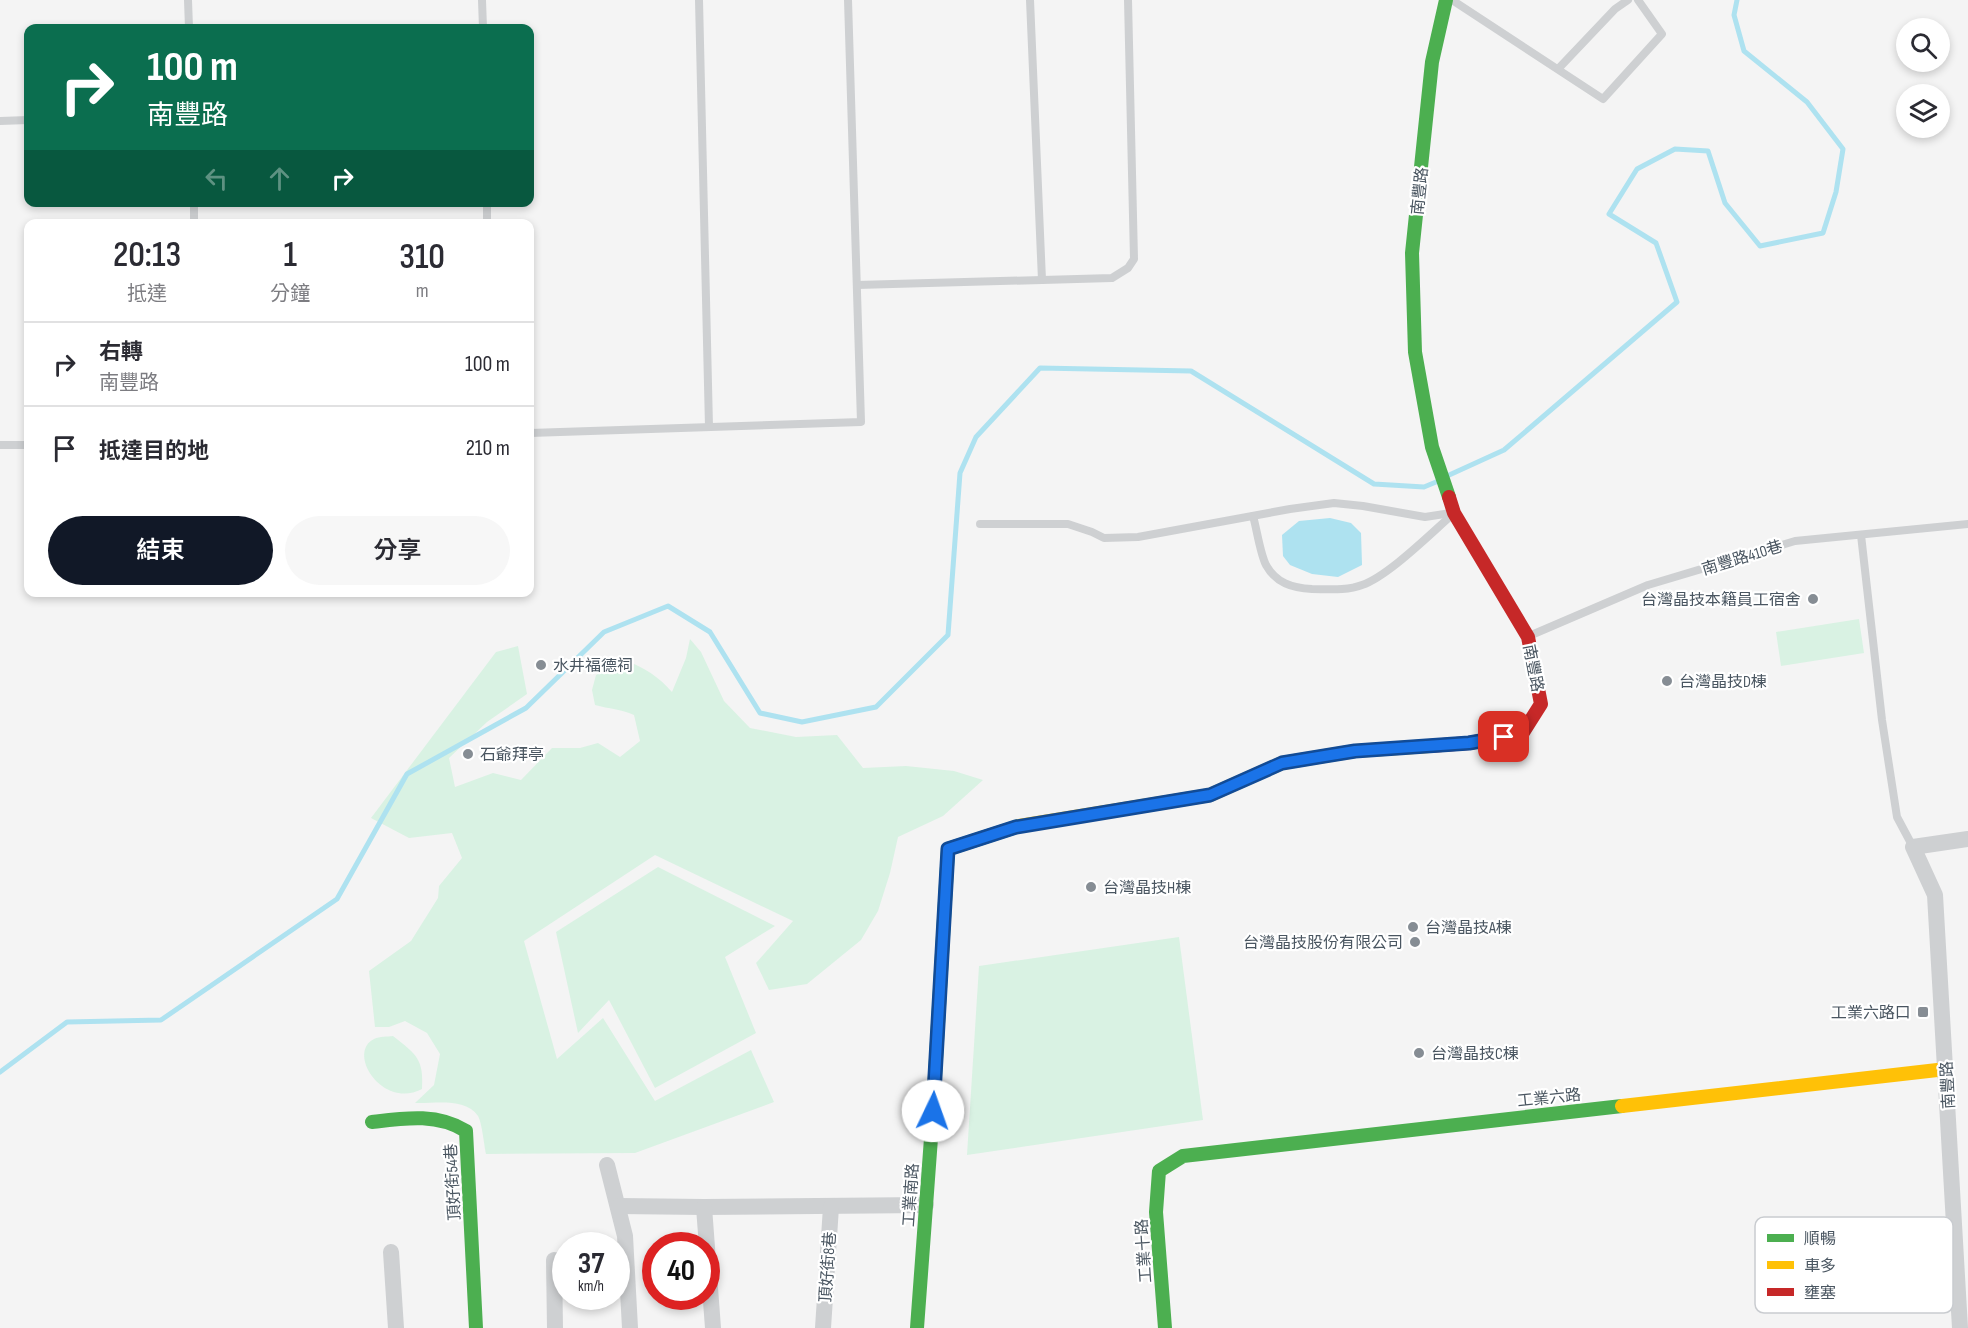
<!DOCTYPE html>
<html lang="zh-TW">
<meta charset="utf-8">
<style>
:root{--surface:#fff;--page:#f7f7f7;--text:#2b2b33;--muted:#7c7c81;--line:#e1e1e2;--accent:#111827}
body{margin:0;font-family:"Sofia Sans Condensed","Noto Sans TC",sans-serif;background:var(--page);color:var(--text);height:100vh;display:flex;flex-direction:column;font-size:22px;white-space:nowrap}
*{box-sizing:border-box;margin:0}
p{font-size:20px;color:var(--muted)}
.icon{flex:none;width:33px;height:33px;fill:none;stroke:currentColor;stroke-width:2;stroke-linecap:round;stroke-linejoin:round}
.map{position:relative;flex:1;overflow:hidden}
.panel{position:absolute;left:24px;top:219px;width:510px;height:378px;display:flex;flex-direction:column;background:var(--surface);border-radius:12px;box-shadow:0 3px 9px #0003}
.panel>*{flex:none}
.banner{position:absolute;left:24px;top:24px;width:510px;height:183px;border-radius:12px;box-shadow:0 3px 9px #0003;background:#0b6e4f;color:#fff;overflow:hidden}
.tools{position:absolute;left:1896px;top:18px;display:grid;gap:12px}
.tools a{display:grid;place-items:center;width:54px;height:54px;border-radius:50%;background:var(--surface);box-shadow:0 3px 9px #0003;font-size:30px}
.speed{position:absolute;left:552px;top:1232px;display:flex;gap:12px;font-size:30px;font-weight:700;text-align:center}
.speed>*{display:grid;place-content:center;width:78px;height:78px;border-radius:50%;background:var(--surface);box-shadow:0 3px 9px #0003;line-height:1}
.speed small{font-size:15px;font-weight:400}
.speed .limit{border:9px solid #d22;background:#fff;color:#111}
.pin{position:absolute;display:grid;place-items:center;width:51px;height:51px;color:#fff;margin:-26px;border-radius:12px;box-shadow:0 3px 9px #0006}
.me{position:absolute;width:66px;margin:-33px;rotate:3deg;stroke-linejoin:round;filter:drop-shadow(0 0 4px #0008)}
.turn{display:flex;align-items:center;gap:21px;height:126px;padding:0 24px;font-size:27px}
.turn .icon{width:78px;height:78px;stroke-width:2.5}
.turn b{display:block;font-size:42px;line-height:51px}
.lanes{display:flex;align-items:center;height:57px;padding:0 24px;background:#0003;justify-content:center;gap:30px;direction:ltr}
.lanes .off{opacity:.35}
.eta{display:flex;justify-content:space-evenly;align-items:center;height:102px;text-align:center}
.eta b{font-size:36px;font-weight:600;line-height:42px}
.primary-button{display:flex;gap:12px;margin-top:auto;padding:12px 24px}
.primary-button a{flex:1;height:69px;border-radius:36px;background:var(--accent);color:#fff;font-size:24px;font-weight:600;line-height:69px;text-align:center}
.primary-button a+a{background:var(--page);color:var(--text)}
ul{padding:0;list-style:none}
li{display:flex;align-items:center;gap:18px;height:84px;padding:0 24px;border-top:2px solid var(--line)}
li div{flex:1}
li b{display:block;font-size:22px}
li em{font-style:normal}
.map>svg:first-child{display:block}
.green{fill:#d9f2e3}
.water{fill:#aee2f0}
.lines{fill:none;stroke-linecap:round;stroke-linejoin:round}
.stream{stroke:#aee2f0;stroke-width:5}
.lane{stroke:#ced0d2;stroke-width:8}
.street{stroke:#ced0d2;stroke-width:16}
.fast{stroke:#4caf50;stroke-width:14}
.slow{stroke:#ffc107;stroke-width:14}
.jam{stroke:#c62828;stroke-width:14}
.route-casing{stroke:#114b97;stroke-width:15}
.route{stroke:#1a73e8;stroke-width:10}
.poi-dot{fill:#868d94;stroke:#fff;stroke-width:2}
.labels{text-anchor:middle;stroke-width:4.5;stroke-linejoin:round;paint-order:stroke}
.street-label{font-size:16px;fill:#4a5661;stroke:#fff}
.poi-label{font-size:16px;fill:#4a5661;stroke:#fff;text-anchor:start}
.key{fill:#fff;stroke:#c9ccd0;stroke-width:1.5}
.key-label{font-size:16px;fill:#4a5661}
</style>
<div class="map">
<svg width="1968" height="1328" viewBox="0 0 1968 1328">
<rect width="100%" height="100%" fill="#f4f4f4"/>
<g class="green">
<path d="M1859,619L1864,653L1781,666L1776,632Z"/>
<path d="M690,639L701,652L724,701L750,728L796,737L837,735L863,768L906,766L954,771L983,780L943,816L898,837L890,873L878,911L861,940L807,984L769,990L756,963L793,921L655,855L524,941L557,1059L603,1018L655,1101L751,1050L774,1102L635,1153L486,1154C484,1144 482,1123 478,1116C465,1097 434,1104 415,1103L434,1085L440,1054L427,1033L405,1021L389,1027H375L369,971L411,941L438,898L439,886L462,858L452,833L409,838L371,818L496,652L518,646L527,694L487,722L449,758L455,787L493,773L521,780L552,748H580L598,743L620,757L640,741L634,715C621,709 609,709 595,705L592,690L596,675L627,661C645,668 659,677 672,692L686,658Z"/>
<path d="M658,867L775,926L725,957L756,1033L655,1088L609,1000L578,1033L556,932Z"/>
<path d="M1179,937L1203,1120L967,1155L979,966Z"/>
<path d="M393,1036C416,1054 424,1059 422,1089C383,1110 346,1053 374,1039C380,1036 387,1037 393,1036Z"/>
</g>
<path class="water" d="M1330,518L1351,523L1361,533L1362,565L1338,577L1312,574L1290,565L1283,556L1282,535L1299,521Z"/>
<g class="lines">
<g class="stream">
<path d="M1447,476L1504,450L1677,302L1656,243L1609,214L1637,169L1675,149L1708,151L1725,203L1760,246L1823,233L1836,192L1843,149L1807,102L1744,51L1734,15L1737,0"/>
<path d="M0,1072L67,1022L161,1020L337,899L407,774L526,708L604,632L668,606L710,632L760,713L802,722L876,707L948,635L960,473L976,437L1040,368L1191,371L1374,484L1424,487L1436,482"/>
</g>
<g class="lane">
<path d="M188,0L189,28"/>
<path d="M482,0L483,28"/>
<path d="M699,0L709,427"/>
<path d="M1030,0L1042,280"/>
<path d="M1452,0L1603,99L1662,34L1638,0"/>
<path d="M1559,68L1615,9L1628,0"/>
<path d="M0,121L28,120"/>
<path d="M194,202V224"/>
<path d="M487,202V224"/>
<path d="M857,285L1112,278L1128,268L1134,259L1128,0"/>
<path d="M530,433L861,422L848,0"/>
<path d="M0,445H28"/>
<path d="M1253,516C1257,530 1260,553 1266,565C1276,583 1292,588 1312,589C1327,589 1347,591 1362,585C1388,576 1429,535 1452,515"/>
<path d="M980,524H1068L1092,532L1104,538L1138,537L1290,509L1334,503L1363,506L1425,517L1451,513"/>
<path d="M1861,535L1882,720L1897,817L1913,847"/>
<path d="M1529,636L1648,585L1795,541L1968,524"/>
</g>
<g class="street">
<path d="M607,1165L625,1236L630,1328"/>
<path d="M619,1206L704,1207L926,1205"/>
<path d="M704,1207L713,1328"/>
<path d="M391,1252L396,1328"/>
<path d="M554,1260L555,1328"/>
<path d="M823,1328L831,1207"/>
<path d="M1960,1328L1935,895L1913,847L1968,839"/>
</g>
<g class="fast">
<path d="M1446,0L1432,62L1412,253L1415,352L1432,447L1449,497"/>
<path d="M372,1122C405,1118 437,1113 466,1131L476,1328"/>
<path d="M917,1328L933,1111L948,849L1019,826"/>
<path d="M1165,1328L1156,1212L1159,1171L1183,1156L1622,1106"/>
</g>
<g class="slow">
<path d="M1019,826L1210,795L1282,763L1355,751L1429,746"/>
<path d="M1622,1106L1946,1069"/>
</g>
<path class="jam" d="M1429,746L1469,743L1522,734L1541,704L1528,637L1454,513L1449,497"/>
</g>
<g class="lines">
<defs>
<path id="route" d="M933,1111L948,849L1016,827L1210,795L1282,763L1355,751L1469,743L1504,737"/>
</defs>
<use href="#route" class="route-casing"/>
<use href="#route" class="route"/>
</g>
<g class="poi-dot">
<circle cx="1813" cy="599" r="6"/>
<circle cx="541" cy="665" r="6"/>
<circle cx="1667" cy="681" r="6"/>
<circle cx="468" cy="754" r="6"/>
<circle cx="1091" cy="887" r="6"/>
<circle cx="1413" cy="927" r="6"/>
<circle cx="1415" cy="942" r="6"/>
<rect x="1917" y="1006" width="12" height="12" rx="3"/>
<circle cx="1419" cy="1053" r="6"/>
</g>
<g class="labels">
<g class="street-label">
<text transform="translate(1419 191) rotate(-84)" y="6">南豐路</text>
<text transform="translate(1742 557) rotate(-17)" y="6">南豐路410巷</text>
<text transform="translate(1534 668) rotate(79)" y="6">南豐路</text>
<text transform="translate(1947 1085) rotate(-93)" y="6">南豐路</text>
<text transform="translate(1549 1097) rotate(-6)" y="6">工業六路</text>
<text transform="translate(452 1182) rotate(-93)" y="6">頂好街54巷</text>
<text transform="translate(910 1195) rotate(-86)" y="6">工業南路</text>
<text transform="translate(1143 1251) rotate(-94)" y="6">工業十路</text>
<text transform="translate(827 1267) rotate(-86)" y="6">頂好街8巷</text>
</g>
<g class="poi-label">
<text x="1801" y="605" text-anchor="end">台灣晶技本籍員工宿舍</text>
<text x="553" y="671">水井福德祠</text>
<text x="1679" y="687">台灣晶技D棟</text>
<text x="480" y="760">石爺拜亭</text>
<text x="1103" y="893">台灣晶技H棟</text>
<text x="1425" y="933">台灣晶技A棟</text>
<text x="1403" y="948" text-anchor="end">台灣晶技股份有限公司</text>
<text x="1911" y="1018" text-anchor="end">工業六路口</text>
<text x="1431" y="1059">台灣晶技C棟</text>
</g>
</g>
<rect x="1755" y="1217" width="198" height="96" rx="9" class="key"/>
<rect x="1767" y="1234" width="27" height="8" fill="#4caf50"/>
<rect x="1767" y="1261" width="27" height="8" fill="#ffc107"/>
<rect x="1767" y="1288" width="27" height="8" fill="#c62828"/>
<g class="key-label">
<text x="1804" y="1244">順暢</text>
<text x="1804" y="1271">車多</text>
<text x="1804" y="1298">壅塞</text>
</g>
</svg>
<div class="tools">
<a><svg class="icon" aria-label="search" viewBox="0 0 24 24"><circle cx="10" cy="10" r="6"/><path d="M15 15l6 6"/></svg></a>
<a><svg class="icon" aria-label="layers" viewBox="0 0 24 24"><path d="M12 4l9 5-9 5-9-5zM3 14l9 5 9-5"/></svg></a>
</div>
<div class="speed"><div>37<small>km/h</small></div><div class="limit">40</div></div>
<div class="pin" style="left:1504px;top:737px;background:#d93025"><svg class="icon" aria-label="arrive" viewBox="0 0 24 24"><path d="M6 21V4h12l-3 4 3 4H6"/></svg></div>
<svg class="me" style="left:933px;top:1111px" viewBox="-20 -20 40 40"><circle r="19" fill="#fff"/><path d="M0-13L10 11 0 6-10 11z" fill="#1a73e8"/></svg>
<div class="banner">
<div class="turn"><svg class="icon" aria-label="right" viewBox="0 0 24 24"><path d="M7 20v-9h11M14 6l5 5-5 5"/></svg><div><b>100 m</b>南豐路</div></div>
<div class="lanes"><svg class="icon off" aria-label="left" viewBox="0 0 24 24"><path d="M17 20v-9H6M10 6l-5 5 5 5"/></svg><svg class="icon off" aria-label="ahead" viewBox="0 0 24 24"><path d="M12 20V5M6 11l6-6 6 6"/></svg><svg class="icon" aria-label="right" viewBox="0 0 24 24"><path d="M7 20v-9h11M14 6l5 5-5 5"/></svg></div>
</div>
<section class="panel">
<div class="eta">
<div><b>20:13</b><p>抵達</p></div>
<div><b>1</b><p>分鐘</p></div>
<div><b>310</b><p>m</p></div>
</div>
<ul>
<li><svg class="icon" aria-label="right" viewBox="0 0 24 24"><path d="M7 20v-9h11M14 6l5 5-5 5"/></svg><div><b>右轉</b><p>南豐路</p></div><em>100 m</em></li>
<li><svg class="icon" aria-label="arrive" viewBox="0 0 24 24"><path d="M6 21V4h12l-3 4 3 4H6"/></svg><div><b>抵達目的地</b></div><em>210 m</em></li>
</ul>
<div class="primary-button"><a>結束</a><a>分享</a></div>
</section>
</div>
